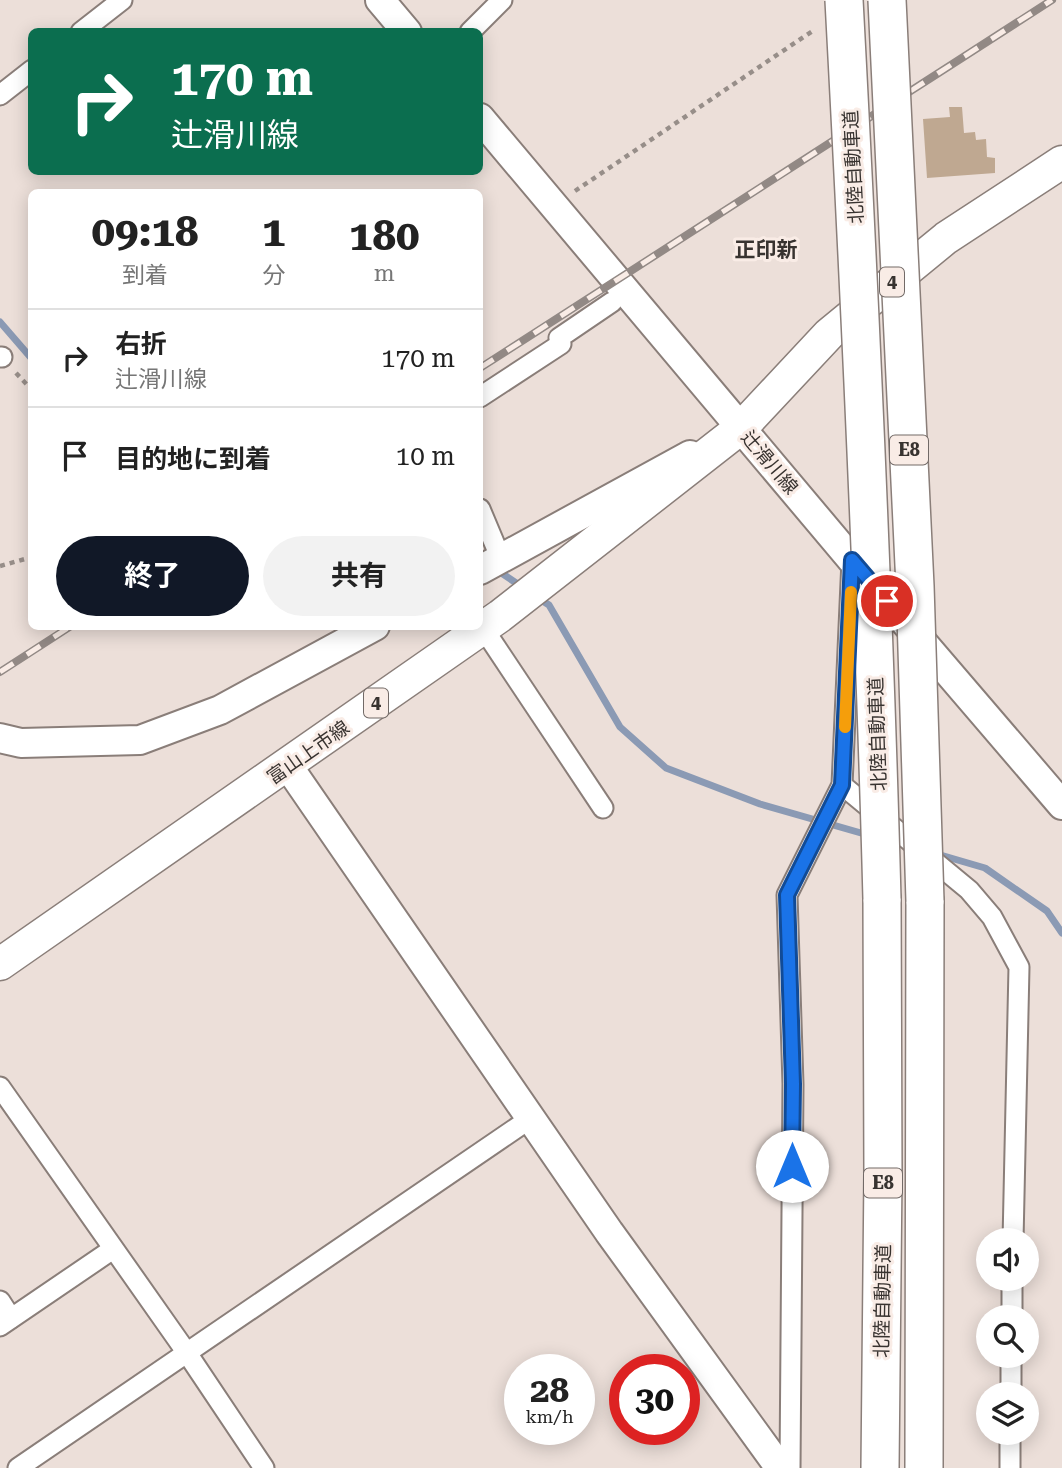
<!DOCTYPE html>
<html lang="ja">
<meta charset="utf-8">
<style>
:root{--surface:#fff;--page:#f2f2f2;--text:#222;--muted:#767676;--line:#e0e0e0;--accent:#111827}
body{margin:0;font-family:"Roboto Serif","Noto Sans JP",serif;background:var(--page);color:var(--text);height:100vh;display:flex;flex-direction:column;font-size:26px;white-space:nowrap}
*{box-sizing:border-box;margin:0}
p{font-size:23px;color:var(--muted)}
.icon{flex:none;width:38px;height:38px;fill:none;stroke:currentColor;stroke-width:2;stroke-linecap:round;stroke-linejoin:round}
.map{position:relative;flex:1;overflow:hidden}
.drawer{position:absolute;left:28px;top:189px;width:455px;height:441px;display:flex;flex-direction:column;background:var(--surface);border-radius:10px;box-shadow:0 4px 18px #0003}
.drawer>*{flex:none}
.guide{position:absolute;left:28px;top:28px;width:455px;height:147px;border-radius:10px;box-shadow:0 4px 18px #0003;background:#0b6e4f;color:#fff;overflow:hidden}
.fabs{position:absolute;left:976px;top:1228px;display:grid;gap:14px}
.fabs a{display:grid;place-items:center;width:63px;height:63px;border-radius:50%;background:var(--surface);box-shadow:0 4px 18px #0003;font-size:35px}
.speed{position:absolute;left:504px;top:1354px;display:flex;gap:14px;font-size:35px;font-weight:700;text-align:center}
.speed>*{display:grid;place-content:center;width:91px;height:91px;border-radius:50%;background:var(--surface);box-shadow:0 4px 18px #0003;line-height:1}
.speed small{font-size:18px;font-weight:400}
.speed .limit{border:10px solid #d22;background:#fff;color:#111}
.pin{position:absolute;display:grid;place-items:center;width:60px;height:60px;color:#fff;margin:-30px;border:4px solid #fff;border-radius:50%;box-shadow:0 2px 7px #0007}
.me{position:absolute;width:77px;margin:-38px;rotate:0deg;stroke-linejoin:round;filter:drop-shadow(0 0 5px #0008)}
.turn{display:flex;align-items:center;gap:24px;height:147px;padding:0 28px;font-size:32px}
.turn .icon{width:91px;height:91px;stroke-width:2.5}
.turn b{display:block;font-size:49px;line-height:60px}
.eta{display:flex;justify-content:space-evenly;align-items:center;height:119px;text-align:center}
.eta b{font-size:42px;font-weight:700;line-height:49px}
.button{display:flex;gap:14px;margin-top:auto;padding:14px 28px}
.button a{flex:1;height:80px;border-radius:42px;background:var(--accent);color:#fff;font-size:28px;font-weight:700;line-height:80px;text-align:center}
.button a+a{background:var(--page);color:var(--text)}
ul{padding:0;list-style:none}
li{display:flex;align-items:center;gap:21px;height:98px;padding:0 28px;border-top:2px solid var(--line)}
li div{flex:1}
li b{display:block;font-size:26px}
li em{font-style:normal}
.map>svg:first-child{display:block}
.lines{fill:none;stroke-linecap:round;stroke-linejoin:round}
.stream{stroke:#8b9ab4;stroke-width:7}
.building{fill:#bfa891}
.street-casing{stroke:#8a7e79;stroke-width:23}
.secondary-casing{stroke:#8a7e79;stroke-width:32}
.primary-casing{stroke:#8a7e79;stroke-width:35}
.highway-casing{stroke:#8a7e79;stroke-width:40}
.path{stroke:#978e89;stroke-width:4.5;stroke-dasharray:5 5;stroke-linecap:butt}
.street{stroke:#fff;stroke-width:19}
.secondary{stroke:#fff;stroke-width:28}
.primary{stroke:#fff;stroke-width:32}
.highway{stroke:#fff;stroke-width:37}
.rail-casing{stroke:#928985;stroke-width:8}
.rail{stroke:#f9ece6;stroke-width:5;stroke-dasharray:16;stroke-linecap:butt}
.highway-bridge-casing{stroke:#8a7e79;stroke-width:40;stroke-linecap:butt}
.highway-bridge{stroke:#fff;stroke-width:37}
.route-casing{stroke:#114b97;stroke-width:18}
.route{stroke:#1a73e8;stroke-width:12}
.slow{stroke:#f59e0b;stroke-width:12}
.labels{text-anchor:middle;stroke-width:6;stroke-linejoin:round;paint-order:stroke}
.shield{fill:#f9ece6;stroke:#726a67;stroke-width:2}
.shield-label{font-size:18px;font-weight:bold;fill:#383330}
.street-label{font-size:19px;fill:#383330;stroke:#f9ece6}
.neighbourhood-label{font-size:21px;font-weight:bold;fill:#383330;stroke:#f9ece6}
</style>
<div class="map">
<svg width="1062" height="1468" viewBox="0 0 1062 1468">
<rect width="100%" height="100%" fill="#ecdfd9"/>
<g class="lines">
<g class="stream">
<path d="M0,322L32,359"/>
<path d="M497,570L522,587"/>
<path d="M538,598L549,605L620,727L666,768L760,804L868,835"/>
<path d="M267,626H271"/>
<path d="M937,854L985,868L1047,911L1062,933"/>
</g>
</g>
<path class="building" d="M949,107H962L964,133L975,132L976,140L986,139L987,157L995,158V173L927,178L923,119L950,117Z"/>
<g class="lines">
<defs>
<g id="street">
<path d="M81,32L122,0"/>
<path d="M470,32L502,0"/>
<path d="M0,95L32,70"/>
<path d="M0,357H2"/>
<path d="M480,397L561,344L559,338L612,302"/>
<path d="M480,509L501,559"/>
<path d="M483,628L603,808"/>
<path d="M842,785L969,890L992,917L1019,967L1013,1241"/>
<path d="M0,1087L187,1353L264,1468"/>
<path d="M0,1301L11,1318"/>
<path d="M1012,1318V1279"/>
<path d="M0,1326L113,1249"/>
<path d="M1011,1395V1356"/>
<path d="M18,1468L531,1118"/>
<path d="M790,1468L793,1084L787,895L842,785L852,560"/>
<path d="M1010,1468V1433"/>
</g>
<g id="secondary">
<path d="M380,0L407,32"/>
<path d="M480,118L852,560L1062,805"/>
<path d="M480,570L690,455"/>
<path d="M0,738L21,743L140,740L220,710L375,626"/>
<path d="M288,766L609,1232L780,1468"/>
</g>
<path id="primary" d="M0,964L500,616L742,427L829,334L946,238L1062,162"/>
<g id="highway">
<path d="M880,1468L883,1174L882,899"/>
<path d="M924,1468L925,901"/>
</g>
</defs>
<use href="#street" class="street-casing"/>
<use href="#secondary" class="secondary-casing"/>
<use href="#primary" class="primary-casing"/>
<use href="#highway" class="highway-casing"/>
<g class="path">
<path d="M575,191L814,30"/>
<path d="M16,373L32,390"/>
<path d="M0,566L32,557"/>
</g>
<use href="#street" class="street"/>
<use href="#secondary" class="secondary"/>
<use href="#primary" class="primary"/>
<use href="#highway" class="highway"/>
<defs>
<g id="rail">
<path d="M480,368L1052,0"/>
<path d="M0,672L71,626"/>
</g>
</defs>
<use href="#rail" class="rail-casing"/>
<use href="#rail" class="rail"/>
<defs>
<g id="highway-bridge">
<path d="M844,0C860,299 874,599 882,899"/>
<path d="M887,0L915,586L925,901"/>
</g>
</defs>
<use href="#highway-bridge" class="highway-bridge-casing"/>
<use href="#highway-bridge" class="highway-bridge"/>
</g>
<g class="lines">
<defs>
<path id="route" d="M792,1166L793,1084L787,895L842,785L852,560L887,601"/>
</defs>
<use href="#route" class="route-casing"/>
<use href="#route" class="route"/>
<path class="slow" d="M845,727L851,592"/>
</g>
<g class="labels">
<g class="shield">
<rect x="880" y="267.5" width="24" height="29" rx="5"/>
<rect x="890" y="435.5" width="38" height="29" rx="5"/>
<rect x="364" y="688.5" width="24" height="29" rx="5"/>
<rect x="864" y="1168.5" width="38" height="29" rx="5"/>
</g>
<g class="shield-label">
<text x="892" y="288">4</text>
<text x="909" y="456">E8</text>
<text x="376" y="709">4</text>
<text x="883" y="1189">E8</text>
</g>
<g class="street-label">
<text transform="translate(853 167) rotate(-93)" y="7">北陸自動車道</text>
<text transform="translate(770 462) rotate(50)" y="7">辻滑川線</text>
<text transform="translate(877 734) rotate(-92)" y="7">北陸自動車道</text>
<text transform="translate(308 752) rotate(-35)" y="7">富山上市線</text>
<text transform="translate(882 1301) rotate(-89)" y="7">北陸自動車道</text>
</g>
<g class="neighbourhood-label">
<text x="766" y="257">正印新</text>
</g>
</g>
</svg>
<div class="fabs">
<a><svg class="icon" aria-label="sound" viewBox="0 0 24 24"><path d="M4 9h4l5-4v14l-5-4H4zM17 9q2 3 0 6"/></svg></a>
<a><svg class="icon" aria-label="search" viewBox="0 0 24 24"><circle cx="10" cy="10" r="6"/><path d="M15 15l6 6"/></svg></a>
<a><svg class="icon" aria-label="layers" viewBox="0 0 24 24"><path d="M12 4l9 5-9 5-9-5zM3 14l9 5 9-5"/></svg></a>
</div>
<div class="speed"><div>28<small>km/h</small></div><div class="limit">30</div></div>
<div class="pin" style="left:887px;top:601px;background:#d93025"><svg class="icon" aria-label="arrive" viewBox="0 0 24 24"><path d="M6 21V4h12l-3 4 3 4H6"/></svg></div>
<svg class="me" style="left:792px;top:1166px" viewBox="-20 -20 40 40"><circle r="19" fill="#fff"/><path d="M0-13L10 11 0 6-10 11z" fill="#1a73e8"/></svg>
<div class="guide">
<div class="turn"><svg class="icon" aria-label="right" viewBox="0 0 24 24"><path d="M7 20v-9h11M14 6l5 5-5 5"/></svg><div><b>170 m</b>辻滑川線</div></div>
</div>
<section class="drawer">
<div class="eta">
<div><b>09:18</b><p>到着</p></div>
<div><b>1</b><p>分</p></div>
<div><b>180</b><p>m</p></div>
</div>
<ul>
<li><svg class="icon" aria-label="right" viewBox="0 0 24 24"><path d="M7 20v-9h11M14 6l5 5-5 5"/></svg><div><b>右折</b><p>辻滑川線</p></div><em>170 m</em></li>
<li><svg class="icon" aria-label="arrive" viewBox="0 0 24 24"><path d="M6 21V4h12l-3 4 3 4H6"/></svg><div><b>目的地に到着</b></div><em>10 m</em></li>
</ul>
<div class="button"><a>終了</a><a>共有</a></div>
</section>
</div>
